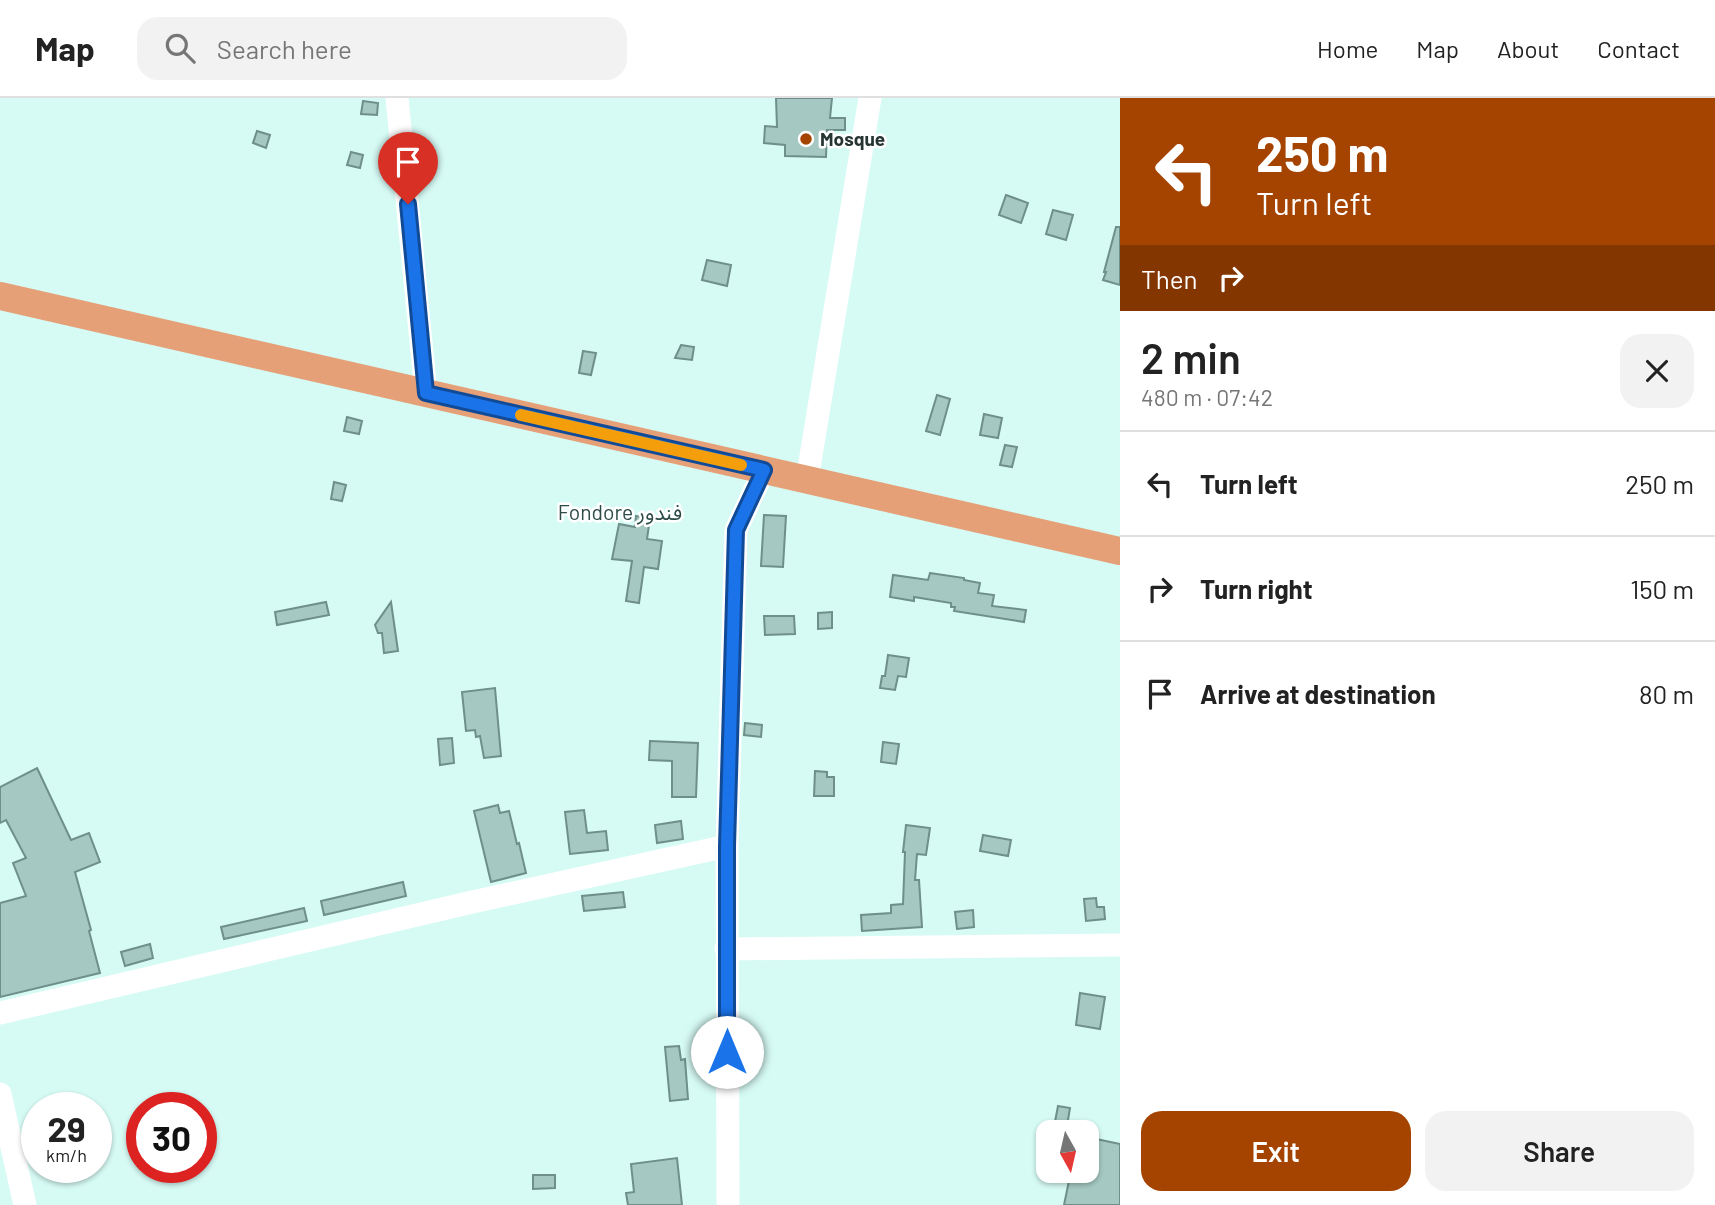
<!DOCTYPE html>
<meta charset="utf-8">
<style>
:root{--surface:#fff;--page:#f2f2f2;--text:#222;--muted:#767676;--line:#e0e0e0;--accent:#a54400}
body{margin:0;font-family:Barlow,"Noto Sans Arabic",sans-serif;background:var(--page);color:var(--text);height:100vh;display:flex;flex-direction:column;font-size:26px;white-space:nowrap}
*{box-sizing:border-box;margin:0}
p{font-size:23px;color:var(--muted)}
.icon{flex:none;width:38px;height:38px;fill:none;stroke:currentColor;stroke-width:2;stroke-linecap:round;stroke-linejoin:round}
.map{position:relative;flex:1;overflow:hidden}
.panel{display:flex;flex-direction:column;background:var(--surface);width:595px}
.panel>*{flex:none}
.top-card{background:#a54400;color:#fff;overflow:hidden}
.needle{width:46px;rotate:172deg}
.tools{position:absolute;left:1036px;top:1022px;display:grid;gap:14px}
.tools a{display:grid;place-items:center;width:63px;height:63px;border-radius:14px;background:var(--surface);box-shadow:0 2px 5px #0004;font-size:35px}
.speed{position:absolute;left:21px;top:994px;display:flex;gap:14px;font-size:35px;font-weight:700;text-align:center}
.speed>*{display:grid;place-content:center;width:91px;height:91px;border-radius:50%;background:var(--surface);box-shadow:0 2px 5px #0004;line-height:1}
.speed small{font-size:18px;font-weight:400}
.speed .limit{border:10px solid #d22;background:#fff;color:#111}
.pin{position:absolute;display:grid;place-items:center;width:60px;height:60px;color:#fff;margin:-72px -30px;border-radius:50% 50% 50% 0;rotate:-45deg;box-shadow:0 0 7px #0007}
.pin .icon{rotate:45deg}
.me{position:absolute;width:77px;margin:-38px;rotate:0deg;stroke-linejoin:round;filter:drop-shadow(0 0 5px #0008)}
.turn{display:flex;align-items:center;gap:24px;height:147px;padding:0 21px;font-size:32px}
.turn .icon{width:91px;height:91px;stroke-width:2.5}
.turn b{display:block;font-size:49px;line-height:60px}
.then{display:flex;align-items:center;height:66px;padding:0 21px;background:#0003;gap:14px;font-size:26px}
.round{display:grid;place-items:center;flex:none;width:74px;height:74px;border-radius:21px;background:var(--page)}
.headline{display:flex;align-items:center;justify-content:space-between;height:119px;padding:0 21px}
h1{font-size:42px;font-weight:600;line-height:52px}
.cta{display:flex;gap:14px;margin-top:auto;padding:14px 21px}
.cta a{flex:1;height:80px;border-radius:21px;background:var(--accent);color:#fff;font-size:28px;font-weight:600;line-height:80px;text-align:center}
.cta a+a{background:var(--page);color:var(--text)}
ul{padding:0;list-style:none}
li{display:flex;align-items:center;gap:21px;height:105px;padding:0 21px;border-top:2px solid var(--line)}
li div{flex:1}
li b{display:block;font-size:26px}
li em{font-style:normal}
header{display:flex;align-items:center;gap:42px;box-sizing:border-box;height:98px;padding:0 35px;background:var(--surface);border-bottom:2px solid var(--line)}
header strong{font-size:33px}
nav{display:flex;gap:38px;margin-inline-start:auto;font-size:24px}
.search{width:490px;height:63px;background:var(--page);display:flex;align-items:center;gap:18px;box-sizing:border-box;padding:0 24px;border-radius:21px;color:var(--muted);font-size:26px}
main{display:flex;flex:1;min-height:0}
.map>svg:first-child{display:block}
.building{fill:#a5c8c2;stroke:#6e8f8a;stroke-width:2}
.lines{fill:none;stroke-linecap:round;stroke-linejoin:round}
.minor{stroke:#fff;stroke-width:23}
.major{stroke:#e5a077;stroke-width:28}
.route-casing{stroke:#114b97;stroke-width:18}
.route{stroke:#1a73e8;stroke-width:12}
.slow{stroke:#f59e0b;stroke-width:12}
.poi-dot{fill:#a54400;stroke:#fff;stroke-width:2.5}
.labels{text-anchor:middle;stroke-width:5;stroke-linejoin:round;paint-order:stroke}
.poi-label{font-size:19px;font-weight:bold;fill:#263432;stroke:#fff;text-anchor:start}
.neighbourhood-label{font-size:21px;fill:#2d4c48;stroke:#fff}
</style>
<header>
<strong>Map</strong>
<div class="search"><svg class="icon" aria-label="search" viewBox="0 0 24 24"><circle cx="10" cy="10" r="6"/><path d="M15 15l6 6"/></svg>Search here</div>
<nav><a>Home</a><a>Map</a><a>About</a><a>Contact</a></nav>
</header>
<main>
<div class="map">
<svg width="1120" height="1107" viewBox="0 0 1120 1107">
<rect width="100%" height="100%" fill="#d6faf4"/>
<g class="building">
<path d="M776,0H832L830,20H845V32H827L826,59L785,58V47L764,45L765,28L777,29Z"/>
<path d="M363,3L378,5L377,17L361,16Z"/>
<path d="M257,33L270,37L266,50L253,45Z"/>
<path d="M351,54L363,57L360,70L347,67Z"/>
<path d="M1006,97L1028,105L1021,125L999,117Z"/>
<path d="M1053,112L1073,117L1066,142L1046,136Z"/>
<path d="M1116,129H1120V187L1103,182L1106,174H1104Z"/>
<path d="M707,162L731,167L727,188L702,182Z"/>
<path d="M681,247L694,249L692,262L675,260Z"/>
<path d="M583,253L596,255L591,277L579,275Z"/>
<path d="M937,297L950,301L940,337L926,333Z"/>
<path d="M984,316L1002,320L998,340L980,337Z"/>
<path d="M347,319L362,323L359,336L344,333Z"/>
<path d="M1005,347L1017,349L1012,369L1000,367Z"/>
<path d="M334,384L346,387L342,403L331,401Z"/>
<path d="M764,417L786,418L783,469L761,468Z"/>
<path d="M636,418L650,420L647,441L662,443L658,471L644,469L639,505L626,503L632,463L612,461L619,426L635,429Z"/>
<path d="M930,475L964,480V482L980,485L978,495L994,497L992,508L1026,512L1024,524L954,513L955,509H951V505L914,499V503L890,499L893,477L928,482Z"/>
<path d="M326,504L329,517L277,527L275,514Z"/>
<path d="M391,504L398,553L384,555L382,535H378L375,527Z"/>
<path d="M832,514V530L818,531V515Z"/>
<path d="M764,518H794L795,536L765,537Z"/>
<path d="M888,557L909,560L906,579L898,578L895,592L880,590L882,578H885Z"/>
<path d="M495,590L501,658L484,660L480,638L476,639L475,632L466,633L462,594Z"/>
<path d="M745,625L762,627L761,639L744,637Z"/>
<path d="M452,640L454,665L440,667L438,641Z"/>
<path d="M650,643L698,645L696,699H672V663L649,662Z"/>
<path d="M883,644L899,646L896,666L881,664Z"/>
<path d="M37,670L71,742L89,735L100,764L75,774L91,832L89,833L100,875L0,899V805L26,798L13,765L26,760L6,722L0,725V689Z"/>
<path d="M815,673L827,674V679H834V698H814Z"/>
<path d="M498,707L500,715L509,713L517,746L519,745L526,775L491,784L474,713Z"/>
<path d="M584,712L587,735L606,733L608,752L570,756L565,714Z"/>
<path d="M681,723L683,741L657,745L655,727Z"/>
<path d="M906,727L930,730L926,757L917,756L915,782H919L922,829L862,833L861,817L891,815V807L903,806L905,754H903Z"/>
<path d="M983,737L1011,742L1008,758L980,753Z"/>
<path d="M403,784L406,798L324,817L321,803Z"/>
<path d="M623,794L625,809L584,813L582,798Z"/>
<path d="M1096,800L1097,809H1104L1105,821L1086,823L1084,801Z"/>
<path d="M304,810L307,823L224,841L221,829Z"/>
<path d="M973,812L974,829L957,831L955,814Z"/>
<path d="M150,846L153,860L125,868L121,854Z"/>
<path d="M1080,895L1105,899L1100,931L1076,927Z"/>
<path d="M679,948L681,962L685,961L688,1001L670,1003L665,949Z"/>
<path d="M1058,1008L1070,1010L1066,1034H1053Z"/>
<path d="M1087,1039L1120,1046V1107H1064L1071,1073H1087Z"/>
<path d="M677,1060L682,1107H628L626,1095L634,1094L631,1066Z"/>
<path d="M533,1077H555V1090L533,1091Z"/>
</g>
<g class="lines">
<g class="minor">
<path d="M397,0L426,295"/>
<path d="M807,382L870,0"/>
<path d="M726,851L1120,847"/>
<path d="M0,915L468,805L727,748"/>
<path d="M0,996L25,1107"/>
<path d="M728,1107L727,748L736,432L764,372"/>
</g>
<path class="major" d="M0,198L1120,453"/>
</g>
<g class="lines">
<defs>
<path id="route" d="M408,106L426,295L764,372L736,432L727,748V954"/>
</defs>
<use href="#route" class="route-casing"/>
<use href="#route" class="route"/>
<path class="slow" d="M521,317L741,367"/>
</g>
<circle class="poi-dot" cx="806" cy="41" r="7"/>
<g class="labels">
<g class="poi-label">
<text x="820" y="48">Mosque</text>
</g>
<g class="neighbourhood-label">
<text x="620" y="422">Fondore فندور</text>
</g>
</g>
</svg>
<div class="tools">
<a><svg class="needle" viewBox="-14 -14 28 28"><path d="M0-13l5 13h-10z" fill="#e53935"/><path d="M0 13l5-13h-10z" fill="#767676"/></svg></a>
</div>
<div class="speed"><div>29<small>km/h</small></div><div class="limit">30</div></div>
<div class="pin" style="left:408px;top:106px;background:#d93025"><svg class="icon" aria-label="arrive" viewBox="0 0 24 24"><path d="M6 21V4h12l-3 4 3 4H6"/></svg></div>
<svg class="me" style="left:727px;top:954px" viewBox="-20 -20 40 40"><circle r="19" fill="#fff"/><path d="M0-13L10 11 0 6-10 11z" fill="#1a73e8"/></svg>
</div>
<section class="panel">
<div class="top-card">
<div class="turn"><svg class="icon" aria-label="left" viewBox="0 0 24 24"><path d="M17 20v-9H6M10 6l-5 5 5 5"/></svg><div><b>250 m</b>Turn left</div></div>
<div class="then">Then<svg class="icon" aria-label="right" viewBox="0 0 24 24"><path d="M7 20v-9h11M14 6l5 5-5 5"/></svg></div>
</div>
<div class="headline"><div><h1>2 min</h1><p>480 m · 07:42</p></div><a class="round"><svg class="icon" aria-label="close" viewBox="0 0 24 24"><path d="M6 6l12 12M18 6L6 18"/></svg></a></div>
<ul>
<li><svg class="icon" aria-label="left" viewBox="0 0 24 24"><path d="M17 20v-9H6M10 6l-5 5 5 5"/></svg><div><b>Turn left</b></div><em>250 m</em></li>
<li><svg class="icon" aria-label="right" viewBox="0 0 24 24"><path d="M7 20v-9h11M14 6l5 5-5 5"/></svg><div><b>Turn right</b></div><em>150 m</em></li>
<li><svg class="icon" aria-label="arrive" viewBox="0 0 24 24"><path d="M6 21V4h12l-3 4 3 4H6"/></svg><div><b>Arrive at destination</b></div><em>80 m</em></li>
</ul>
<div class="cta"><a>Exit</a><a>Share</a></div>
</section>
</main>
